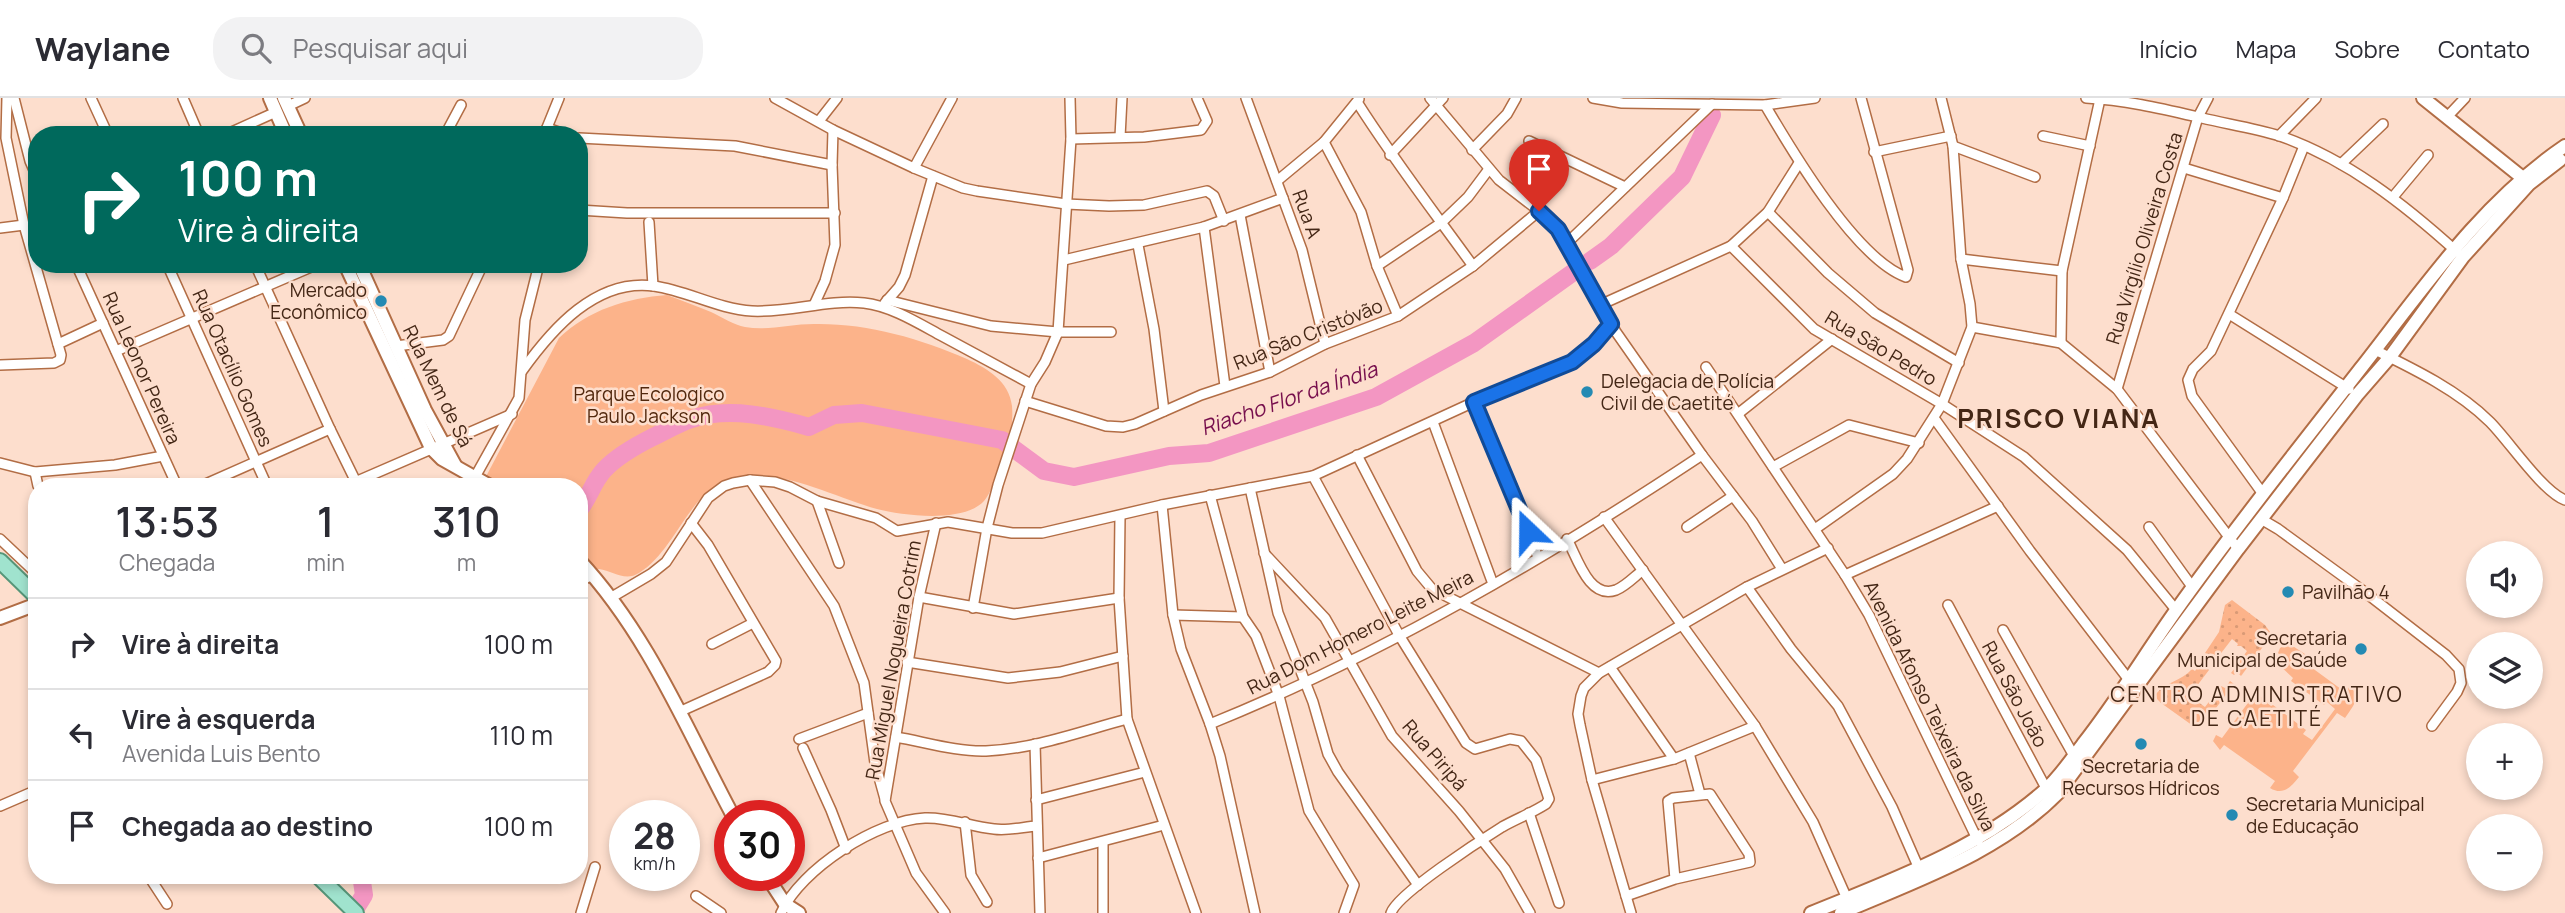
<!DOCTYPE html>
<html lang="pt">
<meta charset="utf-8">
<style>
:root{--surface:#fff;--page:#f2f2f3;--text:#2b2b33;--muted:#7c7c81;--line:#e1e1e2}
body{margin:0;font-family:Manrope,sans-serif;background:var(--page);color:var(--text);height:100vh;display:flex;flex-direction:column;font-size:26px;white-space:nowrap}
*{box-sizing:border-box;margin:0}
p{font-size:23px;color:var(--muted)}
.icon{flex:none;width:38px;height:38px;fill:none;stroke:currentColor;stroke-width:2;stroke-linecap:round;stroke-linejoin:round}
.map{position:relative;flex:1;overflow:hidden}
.drawer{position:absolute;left:28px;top:380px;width:560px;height:406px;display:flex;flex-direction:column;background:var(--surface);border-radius:28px;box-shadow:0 4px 10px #0003}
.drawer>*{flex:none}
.banner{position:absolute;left:28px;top:28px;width:560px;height:147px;border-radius:28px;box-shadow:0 4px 10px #0003;background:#00695c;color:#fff;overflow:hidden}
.tools{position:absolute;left:2466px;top:443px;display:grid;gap:14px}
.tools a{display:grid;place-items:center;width:77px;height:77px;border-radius:50%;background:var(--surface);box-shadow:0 4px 10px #0003;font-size:35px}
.speed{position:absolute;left:609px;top:702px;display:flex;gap:14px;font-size:35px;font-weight:700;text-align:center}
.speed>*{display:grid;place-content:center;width:91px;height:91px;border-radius:50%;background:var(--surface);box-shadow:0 4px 10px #0003;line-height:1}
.speed small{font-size:18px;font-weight:400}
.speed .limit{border:10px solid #d22;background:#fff;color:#111}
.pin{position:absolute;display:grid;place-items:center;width:60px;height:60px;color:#fff;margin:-72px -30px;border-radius:50% 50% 50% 0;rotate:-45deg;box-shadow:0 0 7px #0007}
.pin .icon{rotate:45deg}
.me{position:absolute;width:77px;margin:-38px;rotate:337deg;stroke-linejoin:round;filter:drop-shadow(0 0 5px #0008)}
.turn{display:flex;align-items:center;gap:24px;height:147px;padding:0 35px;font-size:32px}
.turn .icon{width:91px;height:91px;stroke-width:2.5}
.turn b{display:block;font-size:49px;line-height:60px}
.eta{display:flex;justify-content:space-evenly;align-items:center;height:119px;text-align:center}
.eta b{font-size:42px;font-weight:600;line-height:49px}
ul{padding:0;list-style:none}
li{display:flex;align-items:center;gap:21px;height:91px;padding:0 35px;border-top:2px solid var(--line)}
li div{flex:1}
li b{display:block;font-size:26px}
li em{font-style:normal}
header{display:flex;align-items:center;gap:42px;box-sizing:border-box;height:98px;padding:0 35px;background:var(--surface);border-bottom:2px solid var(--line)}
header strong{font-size:33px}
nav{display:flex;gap:38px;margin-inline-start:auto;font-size:24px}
.search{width:490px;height:63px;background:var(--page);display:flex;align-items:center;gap:18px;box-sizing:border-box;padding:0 24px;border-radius:28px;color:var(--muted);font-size:26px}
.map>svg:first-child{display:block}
.grass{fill:url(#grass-dots)}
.park{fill:#fcb38a}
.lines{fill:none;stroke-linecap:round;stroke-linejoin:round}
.river{stroke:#f396c2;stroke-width:18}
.minor-casing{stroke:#b26d45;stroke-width:12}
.tertiary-casing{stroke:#b26d45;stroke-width:16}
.primary-casing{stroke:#569679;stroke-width:18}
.minor{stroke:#fff;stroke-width:9}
.tertiary{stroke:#fff;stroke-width:12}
.primary{stroke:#a0e3ce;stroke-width:14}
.route-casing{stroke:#114b97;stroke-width:18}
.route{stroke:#1a73e8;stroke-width:12}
.poi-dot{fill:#248ab3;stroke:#fddecd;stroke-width:2.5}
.labels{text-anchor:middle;stroke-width:5;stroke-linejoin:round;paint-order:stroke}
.street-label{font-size:19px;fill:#442716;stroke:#fddecd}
.poi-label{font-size:19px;fill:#442716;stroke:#fddecd;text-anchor:start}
.park-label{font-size:19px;fill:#52280d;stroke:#fddecd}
.water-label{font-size:21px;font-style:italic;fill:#770f4d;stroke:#fddecd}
.neighbourhood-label{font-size:21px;letter-spacing:2px;fill:#442716;stroke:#fddecd}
.district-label{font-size:26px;font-weight:bold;letter-spacing:2px;fill:#442716;stroke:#fddecd}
</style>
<header>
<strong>Waylane</strong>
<div class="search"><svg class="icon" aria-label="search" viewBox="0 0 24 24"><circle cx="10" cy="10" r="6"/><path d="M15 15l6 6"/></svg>Pesquisar aqui</div>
<nav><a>Início</a><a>Mapa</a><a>Sobre</a><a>Contato</a></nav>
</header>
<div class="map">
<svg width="2565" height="815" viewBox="0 0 2565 815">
<defs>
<pattern id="grass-dots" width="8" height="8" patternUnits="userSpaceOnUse" patternTransform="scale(1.75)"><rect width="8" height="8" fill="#fcb38a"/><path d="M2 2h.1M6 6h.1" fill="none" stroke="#d99a76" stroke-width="1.8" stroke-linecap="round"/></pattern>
</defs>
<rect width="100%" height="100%" fill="#fddecd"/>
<g class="grass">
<path d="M2232,502L2265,527L2270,534L2265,546L2241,578L2237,574L2234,577L2231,575L2247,553L2241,548H2237L2238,546L2232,541L2215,563L2205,555L2219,534L2225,507Z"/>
<path d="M2201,565L2209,572L2190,597L2196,602L2199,601L2198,604L2205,609L2221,588L2225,590L2230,583L2234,586L2204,626L2196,630L2161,605L2157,601L2156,596C2165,584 2182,583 2192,571L2195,573Z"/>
</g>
<g class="park">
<path d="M667,197C682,203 697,208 711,214C722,219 734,227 745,229C768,233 791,226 814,226C866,225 919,240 967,261C988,271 1009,283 1012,308C1014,333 1007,356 996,379C993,386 990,396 984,403C964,425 904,418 877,411C837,400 782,371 740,378C689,387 679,450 639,475C625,484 613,473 599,471C593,471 585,476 579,478V388H481L559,240C588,212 627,200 667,197Z"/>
<path d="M2288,545L2308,558L2304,564L2345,594L2350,588C2362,600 2353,608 2345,620L2337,615L2293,673L2299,679C2291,689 2283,698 2270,690L2275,683L2224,647L2220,652L2213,643L2216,637L2222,640L2256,594L2271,608L2273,607L2306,632L2303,636L2312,642L2335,611L2327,604L2324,607L2291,583L2293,580L2279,567L2284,561L2278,555L2280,550Z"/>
</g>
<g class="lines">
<g class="river">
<path d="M1590,163L1611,148L1682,79L1712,17"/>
<path d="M579,412C590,399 592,385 604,372C617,358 637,347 653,339C666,333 679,325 692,321C729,308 774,319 809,329L834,317L862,315L1002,342L1044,373L1074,379L1169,358L1209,355L1376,299L1474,245L1575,173"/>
<path d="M353,815L364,797L361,777"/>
</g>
<defs>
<g id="minor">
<path d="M14,0L30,63L37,79"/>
<path d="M91,0L108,37"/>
<path d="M183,0L199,37"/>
<path d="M775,0L833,32L914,70L963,90L977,93L1066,106L1109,108L1144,107L1207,93L1214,98L1224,123"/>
<path d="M1246,0L1302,152L1325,246"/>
<path d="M1430,0L1499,82L1547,119L1557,131L1616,234L1702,357L1752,423L1782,471"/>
<path d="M1593,0L1622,5L1765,7L1815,0"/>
<path d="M2086,0C2126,2 2163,11 2202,20C2227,26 2254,30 2280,38C2347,61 2405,107 2457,154"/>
<path d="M1357,4C1393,61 1434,114 1473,168"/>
<path d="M1765,7C1792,53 1856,161 1906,179L1908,172L1861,0"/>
<path d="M288,8L305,0"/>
<path d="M2447,19L2465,0"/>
<path d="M819,23L837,0"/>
<path d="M547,30L567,37"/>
<path d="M225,37L276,14"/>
<path d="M445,37L461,7"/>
<path d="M544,37L559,0"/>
<path d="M2043,38L2090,48"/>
<path d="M2279,38L2316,0"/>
<path d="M1120,39L1122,0"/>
<path d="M579,40L735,48L832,67"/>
<path d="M1071,41L1144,39L1201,32L1207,23L1197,0"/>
<path d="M1529,43L1625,89"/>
<path d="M1324,44L1361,114L1377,168L1398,218"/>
<path d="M1953,48L2035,79"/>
<path d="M1472,52L1507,16L1516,0"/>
<path d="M1874,54L1951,38"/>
<path d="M1390,57L1443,0"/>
<path d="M2341,66L2383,26"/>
<path d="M914,70L952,0"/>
<path d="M2184,70L2283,100"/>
<path d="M1277,83L1324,44L1359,1"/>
<path d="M2393,99L2428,57"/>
<path d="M579,112L627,115H835"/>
<path d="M1768,114L1828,175L1875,215L1959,265"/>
<path d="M1240,117L1270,274"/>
<path d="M649,124L653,188"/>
<path d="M1204,129L1225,288"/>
<path d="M0,130L24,127"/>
<path d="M1567,145L1712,6"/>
<path d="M1138,147L1154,231L1164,313"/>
<path d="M1731,148L1814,231L1942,306L2024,359L2127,452L2176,512"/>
<path d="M1961,161L2062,173"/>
<path d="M1064,162L1204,129L1283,100"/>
<path d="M76,166L177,388"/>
<path d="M167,166L267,388"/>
<path d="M255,166L330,331L356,384"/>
<path d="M1377,168L1441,125L1468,99L1489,71"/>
<path d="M887,202L991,228L1058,234H1111"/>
<path d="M885,205L899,189L905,177L933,78"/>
<path d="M814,207L825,183L835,147L832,67L833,32"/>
<path d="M1600,207L1731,148L1768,114L1799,65"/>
<path d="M2229,216L2349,291"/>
<path d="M1972,229L2061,245L2117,291L2238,451"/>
<path d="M2061,245L2062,173L2100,1"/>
<path d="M58,246L103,225"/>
<path d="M396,248L443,242L449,238L483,166"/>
<path d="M2375,252C2414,271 2459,293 2490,324C2509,343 2542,393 2565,402"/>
<path d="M116,253L318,166"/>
<path d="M0,267L54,265L60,262L61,257L24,127L6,40L7,0"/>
<path d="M1706,269L1845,477L1869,517L1978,743"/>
<path d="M522,273C552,231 596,180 654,188C688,193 718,211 752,213C789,215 827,201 864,205C891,208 918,225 942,238C972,254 1001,270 1031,286"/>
<path d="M2117,291L2198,19L2208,0"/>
<path d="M1025,303L1106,328L1123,329L1135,326L1201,297L1270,274L1325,246L1398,218L1473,168L1539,113"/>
<path d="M1474,304L1538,459"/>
<path d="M1739,315L1832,241"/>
<path d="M1934,320L2030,453L2129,582"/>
<path d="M1433,324L1493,486"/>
<path d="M1357,357L1417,473L1432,491L1599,575"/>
<path d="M0,365L35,374L115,367L163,358"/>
<path d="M1773,369L1849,327L1919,345"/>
<path d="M35,374L38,388"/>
<path d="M1313,378L1399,537L1466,645L1475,651L1510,641L1521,643L1536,662L1549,701L1546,706C1532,715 1516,721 1502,729C1481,742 1397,796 1391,815"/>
<path d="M750,382L834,508L864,585L875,665L885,701"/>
<path d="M201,388L330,331"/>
<path d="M346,388L512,316"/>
<path d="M470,388L519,300L525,222L539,166"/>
<path d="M1250,390L1278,515L1313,604L1328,656L1338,674L1418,787"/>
<path d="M2263,396L2192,298L2188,282L2193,271L2211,253L2283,100L2304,48"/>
<path d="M1210,397L1243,519L1256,538L1279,598L1309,713L1354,787L1344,815"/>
<path d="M817,403L839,465"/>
<path d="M1162,407L1173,517L1181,551L1210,626L1220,658L1255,815"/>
<path d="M1120,418L1119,500L1127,621L1196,815"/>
<path d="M1604,419L1755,628L1813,724L1848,803"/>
<path d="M2261,421L2278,431L2366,495L2446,557L2459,571L2461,585L2457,594L2432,628"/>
<path d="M936,425L919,499L885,703L916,775L945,815"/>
<path d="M1687,429L1733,398"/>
<path d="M2149,429L2193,490"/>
<path d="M1815,431L1893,376L1907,361L1942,306L1972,229L1970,206L1961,161L1953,48L1941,0"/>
<path d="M0,441L37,476"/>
<path d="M1567,441C1577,459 1589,502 1616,492C1626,488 1635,478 1643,472"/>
<path d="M1264,455L1325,520L1392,638L1459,713L1505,771L1530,815"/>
<path d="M1845,477L1998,408"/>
<path d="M579,484L592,477"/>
<path d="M1747,489L1791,551L1838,608L1892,709L1920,773"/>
<path d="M612,499L651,476L666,464L708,400L724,388L733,385L750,382L775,384L790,389L817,403L876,420L897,433L948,424L1012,435H1042L1162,407L1313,378L1474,304L1571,264L1594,246L1611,226"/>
<path d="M919,499L1014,516L1119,500"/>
<path d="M1948,507L2048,694"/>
<path d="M973,510L987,430L998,387L1031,286L1045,264L1058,234L1071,41L1070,0"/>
<path d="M1173,517L1243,519"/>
<path d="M2003,532L2074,658"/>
<path d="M712,546L753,525"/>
<path d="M907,564L1008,580L1060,574L1123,558"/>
<path d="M1610,569L1674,661"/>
<path d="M679,614L768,574L775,567L776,563L708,447L691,425"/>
<path d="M1210,626C1383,556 1547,460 1702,357"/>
<path d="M896,639C925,644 957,654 986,653C1034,651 1082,633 1127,621"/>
<path d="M799,641L868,615"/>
<path d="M1035,646L1040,815"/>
<path d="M803,650L831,712L846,751"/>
<path d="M1689,655L1700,696"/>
<path d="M1592,682L1674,661L1755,628"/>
<path d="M1036,702L1145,674"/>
<path d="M0,708L37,692"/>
<path d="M1529,715L1559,805"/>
<path d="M965,724L971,777L987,804"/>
<path d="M1038,760L1164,727"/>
<path d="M148,777L167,806"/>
<path d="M322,782L360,777"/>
<path d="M696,798L721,815"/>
<path d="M1626,798L1675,781L1750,764L1749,756L1710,696L1673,700L1668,703L1675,781"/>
<path d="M581,815L595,769"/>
<path d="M781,815C801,771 877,722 925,720C949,719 971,729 994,731C1008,733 1023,729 1037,728"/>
<path d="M1103,815V744"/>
<path d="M1631,815L1592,682L1580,627L1578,616L1581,598L1584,590L1599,575L1747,489L1828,450"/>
</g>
<g id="tertiary">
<path d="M270,0L286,37"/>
<path d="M284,0L301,37"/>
<path d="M2423,0L2529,85"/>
<path d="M345,166L431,350L442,361L490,388"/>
<path d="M359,166L425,312L455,367"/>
<path d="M579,462C648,536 686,630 733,718"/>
<path d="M0,520L37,506"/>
<path d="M766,777L785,806L799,815"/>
<path d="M1811,815C1892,782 1978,751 2044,693C2059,680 2071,662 2083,646C2117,603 2145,556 2177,511C2236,428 2299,350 2361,270C2423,191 2481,105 2565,48"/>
<path d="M1841,815C1917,782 1999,755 2058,695L2238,451L2357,297L2390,259L2463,159L2529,86L2560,62"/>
</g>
<g id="primary">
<path d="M0,463L37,499"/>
<path d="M317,777L356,815"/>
</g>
</defs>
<use href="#minor" class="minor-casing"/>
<use href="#tertiary" class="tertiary-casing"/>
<use href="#primary" class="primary-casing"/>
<use href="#minor" class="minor"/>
<use href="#tertiary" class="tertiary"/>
<use href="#primary" class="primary"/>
</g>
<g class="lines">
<defs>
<path id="route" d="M1528,433L1474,304L1572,264L1594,246L1611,226L1558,131L1539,113"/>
</defs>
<use href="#route" class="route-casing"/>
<use href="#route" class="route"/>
</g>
<g class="poi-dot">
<circle cx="381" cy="203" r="7"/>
<circle cx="1587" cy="294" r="7"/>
<circle cx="2288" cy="494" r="7"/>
<circle cx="2361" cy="551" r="7"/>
<circle cx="2141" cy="646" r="7"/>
<circle cx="2232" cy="717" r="7"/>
</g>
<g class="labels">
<g class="street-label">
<text transform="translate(1307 116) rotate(70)" y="7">Rua A</text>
<text transform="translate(2144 140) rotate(-73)" y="7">Rua Virgílio Oliveira Costa</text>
<text transform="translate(1308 236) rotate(-22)" y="7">Rua São Cristóvão</text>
<text transform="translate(1881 250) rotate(31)" y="7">Rua São Pedro</text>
<text transform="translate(142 270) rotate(66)" y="7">Rua Leonor Pereira</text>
<text transform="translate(233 270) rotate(66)" y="7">Rua Otacílio Gomes</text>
<text transform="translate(438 288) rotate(64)" y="7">Rua Mem de Sá</text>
<text transform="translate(1360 534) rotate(-27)" y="7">Rua Dom Homero Leite Meira</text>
<text transform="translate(893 562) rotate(-80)" y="7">Rua Miguel Nogueira Cotrim</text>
<text transform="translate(2015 596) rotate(62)" y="7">Rua São João</text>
<text transform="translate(1930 608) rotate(64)" y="7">Avenida Afonso Teixeira da Silva</text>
<text transform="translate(1435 657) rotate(49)" y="7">Rua Piripá</text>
</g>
<g class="poi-label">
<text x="367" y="199" text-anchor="end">Mercado<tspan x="367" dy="22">Econômico</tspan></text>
<text x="1601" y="290">Delegacia de Polícia<tspan x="1601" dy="22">Civil de Caetité</tspan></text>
<text x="2302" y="501">Pavilhão 4</text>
<text x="2347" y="547" text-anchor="end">Secretaria<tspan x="2347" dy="22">Municipal de Saúde</tspan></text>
<text x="2141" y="675" text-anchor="middle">Secretaria de<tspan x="2141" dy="22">Recursos Hídricos</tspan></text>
<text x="2246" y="713">Secretaria Municipal<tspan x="2246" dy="22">de Educação</tspan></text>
</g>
<g class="park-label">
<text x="649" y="303">Parque Ecologico<tspan x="649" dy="22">Paulo Jackson</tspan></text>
</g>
<g class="water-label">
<text transform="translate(1289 301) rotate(-19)" y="7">Riacho Flor da Índia</text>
</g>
<g class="neighbourhood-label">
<text x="2257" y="604">CENTRO ADMINISTRATIVO<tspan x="2257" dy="24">DE CAETITÉ</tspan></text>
</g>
<g class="district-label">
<text x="2059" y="330">PRISCO VIANA</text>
</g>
</g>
</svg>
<div class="tools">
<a><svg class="icon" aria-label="sound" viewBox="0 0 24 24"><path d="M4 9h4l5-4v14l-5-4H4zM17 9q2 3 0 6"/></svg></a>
<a><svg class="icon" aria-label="layers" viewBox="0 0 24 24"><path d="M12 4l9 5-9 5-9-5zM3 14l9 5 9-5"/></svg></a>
<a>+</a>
<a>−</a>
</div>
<div class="speed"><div>28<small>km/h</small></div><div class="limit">30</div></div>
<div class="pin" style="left:1539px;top:113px;background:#d93025"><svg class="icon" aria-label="arrive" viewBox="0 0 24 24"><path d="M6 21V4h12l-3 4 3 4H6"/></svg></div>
<svg class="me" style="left:1528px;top:433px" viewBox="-20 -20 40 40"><path d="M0-17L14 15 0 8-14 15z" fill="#1a73e8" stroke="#fff" stroke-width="4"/></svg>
<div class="banner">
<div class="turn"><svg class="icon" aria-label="right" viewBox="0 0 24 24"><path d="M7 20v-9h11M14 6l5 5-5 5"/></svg><div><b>100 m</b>Vire à direita</div></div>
</div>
<section class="drawer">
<div class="eta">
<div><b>13:53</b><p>Chegada</p></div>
<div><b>1</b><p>min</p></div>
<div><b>310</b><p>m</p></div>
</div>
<ul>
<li><svg class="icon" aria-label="right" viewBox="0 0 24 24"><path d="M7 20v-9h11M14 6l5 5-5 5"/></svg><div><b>Vire à direita</b></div><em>100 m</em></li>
<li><svg class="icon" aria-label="left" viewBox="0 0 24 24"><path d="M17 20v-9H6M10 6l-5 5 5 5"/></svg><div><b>Vire à esquerda</b><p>Avenida Luis Bento</p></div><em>110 m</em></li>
<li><svg class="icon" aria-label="arrive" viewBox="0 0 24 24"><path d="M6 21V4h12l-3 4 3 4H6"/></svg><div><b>Chegada ao destino</b></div><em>100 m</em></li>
</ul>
</section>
</div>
